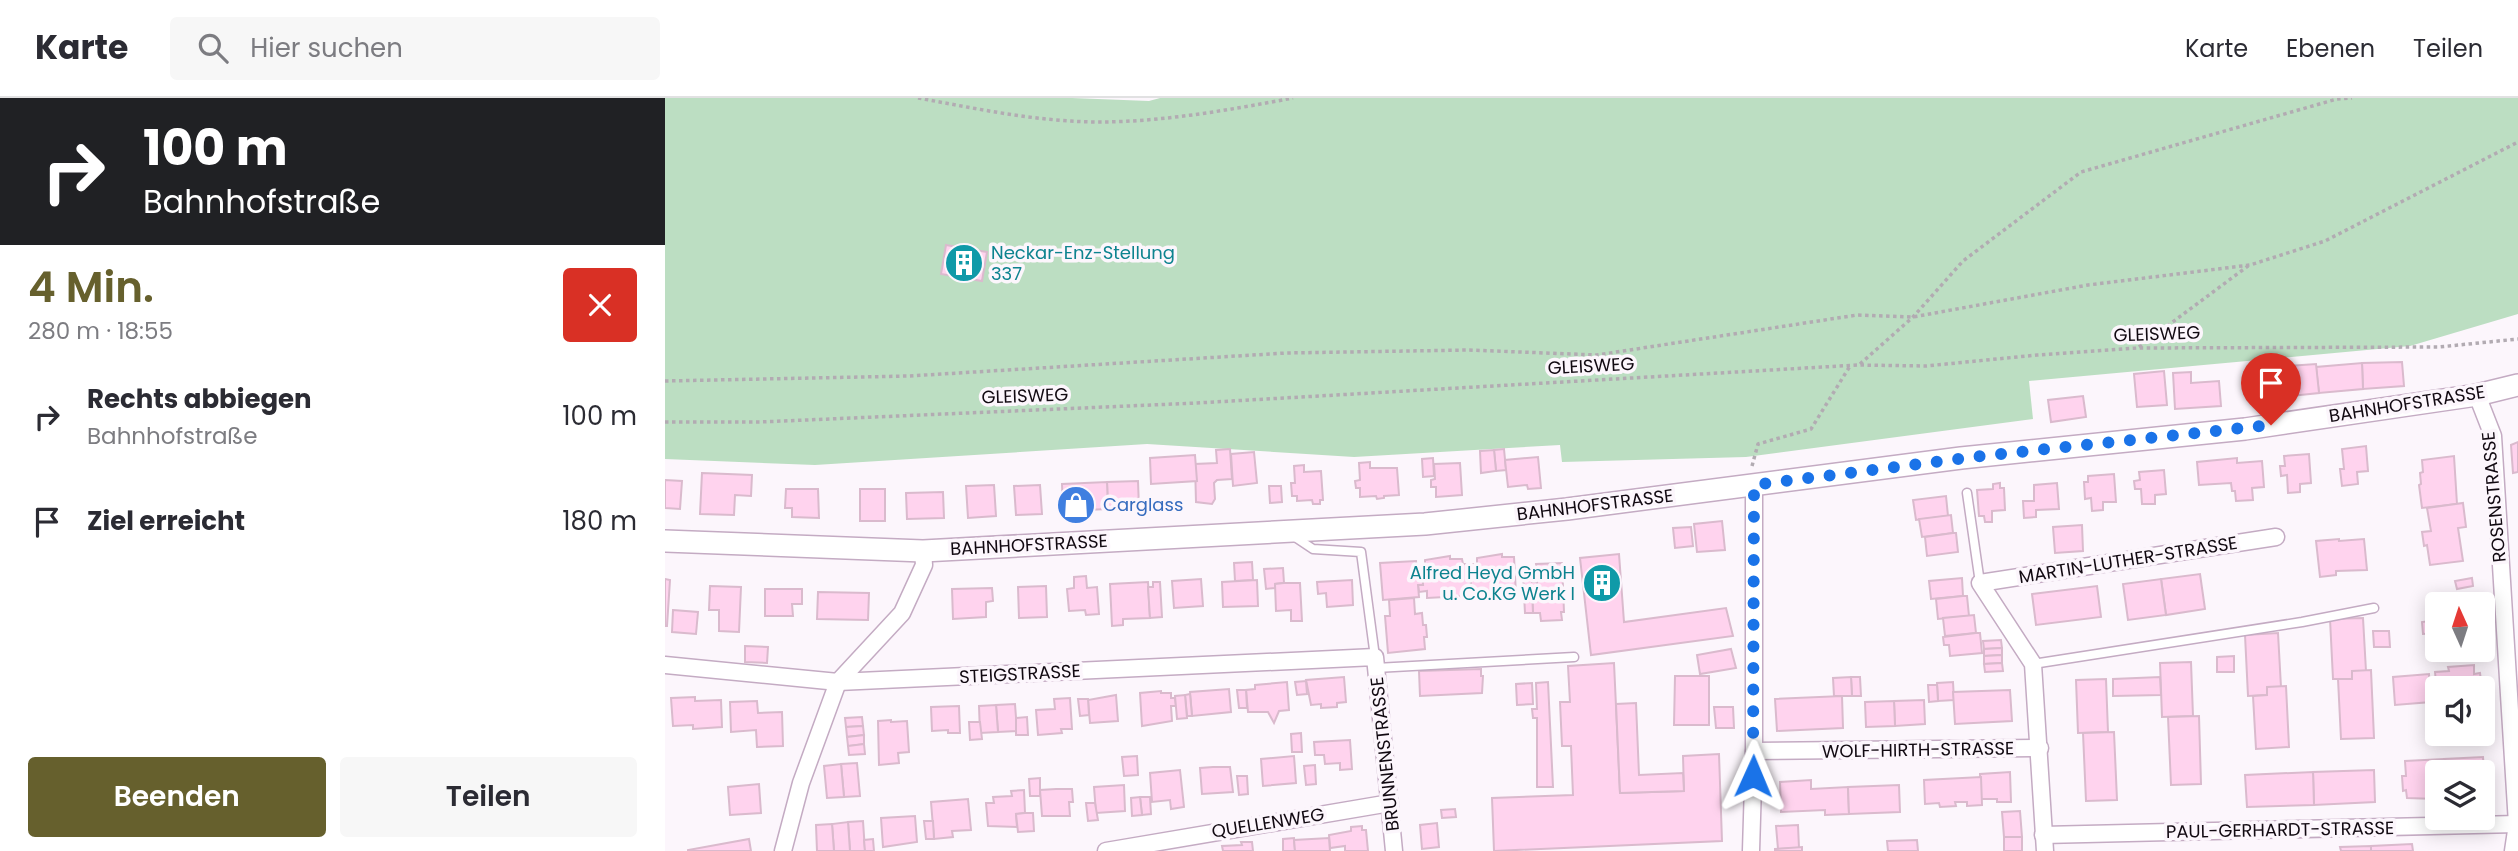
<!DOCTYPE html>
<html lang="de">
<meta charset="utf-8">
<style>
:root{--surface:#fff;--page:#f7f7f7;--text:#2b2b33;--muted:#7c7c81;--line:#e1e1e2;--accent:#66602d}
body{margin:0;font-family:Poppins,sans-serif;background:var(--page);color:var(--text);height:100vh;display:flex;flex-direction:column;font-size:26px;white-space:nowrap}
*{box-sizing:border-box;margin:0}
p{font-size:23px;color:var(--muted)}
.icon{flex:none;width:38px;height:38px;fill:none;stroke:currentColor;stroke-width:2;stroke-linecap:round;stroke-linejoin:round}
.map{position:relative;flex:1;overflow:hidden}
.side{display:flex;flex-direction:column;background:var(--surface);width:665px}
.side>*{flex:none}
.banner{background:#202124;color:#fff;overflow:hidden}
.needle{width:46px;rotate:357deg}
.buttons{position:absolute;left:1760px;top:494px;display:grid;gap:14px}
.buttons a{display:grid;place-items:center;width:70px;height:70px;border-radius:7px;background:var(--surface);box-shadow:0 4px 18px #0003;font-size:35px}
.pin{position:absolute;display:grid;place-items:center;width:60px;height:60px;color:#fff;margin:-72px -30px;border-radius:50% 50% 50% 0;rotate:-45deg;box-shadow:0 0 7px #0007}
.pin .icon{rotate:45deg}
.me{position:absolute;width:77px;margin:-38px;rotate:1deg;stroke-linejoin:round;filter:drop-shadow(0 0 5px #0008)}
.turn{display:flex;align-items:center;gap:24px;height:147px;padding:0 28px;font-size:32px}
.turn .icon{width:91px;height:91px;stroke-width:2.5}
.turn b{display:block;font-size:49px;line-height:60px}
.round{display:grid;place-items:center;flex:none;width:74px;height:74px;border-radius:7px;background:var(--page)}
.head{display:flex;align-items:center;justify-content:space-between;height:119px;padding:0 28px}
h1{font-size:42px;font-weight:600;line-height:52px;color:var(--accent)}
.primary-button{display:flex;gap:14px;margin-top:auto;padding:14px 28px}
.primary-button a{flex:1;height:80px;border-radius:7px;background:var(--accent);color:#fff;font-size:28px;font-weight:600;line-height:80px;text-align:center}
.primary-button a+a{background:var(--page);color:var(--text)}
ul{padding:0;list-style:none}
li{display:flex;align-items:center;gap:21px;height:105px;padding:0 28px}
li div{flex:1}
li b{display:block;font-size:26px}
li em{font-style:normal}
header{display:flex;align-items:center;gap:42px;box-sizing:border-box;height:98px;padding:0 35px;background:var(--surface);border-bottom:2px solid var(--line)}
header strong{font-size:33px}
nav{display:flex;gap:38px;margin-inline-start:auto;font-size:24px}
.search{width:490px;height:63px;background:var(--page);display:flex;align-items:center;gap:18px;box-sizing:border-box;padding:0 24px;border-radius:7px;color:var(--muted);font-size:26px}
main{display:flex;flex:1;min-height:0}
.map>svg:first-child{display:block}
.green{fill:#bcdec2}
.building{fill:#ffd3ee;stroke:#dabacd;stroke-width:2}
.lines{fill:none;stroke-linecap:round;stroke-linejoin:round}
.service-casing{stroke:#c4abc3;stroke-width:11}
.minor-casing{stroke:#c4abc3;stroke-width:19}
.tertiary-casing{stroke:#c4abc3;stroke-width:24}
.path{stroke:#b2abb2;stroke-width:3.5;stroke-dasharray:3.5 3.5;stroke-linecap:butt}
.service{stroke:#fff;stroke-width:8}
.minor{stroke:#fff;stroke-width:16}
.tertiary{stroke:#fff;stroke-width:21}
.route{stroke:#1a73e8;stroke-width:12;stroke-dasharray:0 21.6}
.labels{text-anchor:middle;stroke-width:7;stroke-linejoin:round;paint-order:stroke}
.culture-label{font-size:18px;fill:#0d838f;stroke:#fcf6fc;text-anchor:start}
.street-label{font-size:18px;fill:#110911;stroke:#fcf6fc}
.shop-label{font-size:18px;fill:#366cbe;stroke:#fcf6fc;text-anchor:start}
</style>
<header>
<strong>Karte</strong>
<div class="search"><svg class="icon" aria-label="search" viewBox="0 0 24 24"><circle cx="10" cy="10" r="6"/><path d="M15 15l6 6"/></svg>Hier suchen</div>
<nav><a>Karte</a><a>Ebenen</a><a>Teilen</a></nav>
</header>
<main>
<section class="side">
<div class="banner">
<div class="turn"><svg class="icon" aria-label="right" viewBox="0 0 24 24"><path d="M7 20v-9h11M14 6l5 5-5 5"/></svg><div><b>100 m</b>Bahnhofstraße</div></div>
</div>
<div class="head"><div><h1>4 Min.</h1><p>280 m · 18:55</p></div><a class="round" style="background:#d93025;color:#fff"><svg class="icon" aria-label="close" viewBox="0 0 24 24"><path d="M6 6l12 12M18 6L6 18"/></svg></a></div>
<ul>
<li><svg class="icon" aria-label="right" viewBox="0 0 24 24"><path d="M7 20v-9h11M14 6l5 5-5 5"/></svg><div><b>Rechts abbiegen</b><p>Bahnhofstraße</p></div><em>100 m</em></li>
<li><svg class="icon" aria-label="arrive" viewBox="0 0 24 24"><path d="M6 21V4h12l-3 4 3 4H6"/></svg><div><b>Ziel erreicht</b></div><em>180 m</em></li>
</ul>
<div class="primary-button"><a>Beenden</a><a>Teilen</a></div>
</section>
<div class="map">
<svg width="1853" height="753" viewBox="0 0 1853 753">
<rect width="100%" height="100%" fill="#fcf6fc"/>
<path class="green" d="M0,0H407L484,3L495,0H1853V216L1745,248L1364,283L1368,321L1081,359L897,364L895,347L689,359L482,346L150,367L0,361Z"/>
<g class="building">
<path d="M281,147L322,154L317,183L276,176Z"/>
<path d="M1737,264L1739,288L1698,291L1697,265Z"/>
<path d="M1697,265L1698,291L1654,295L1651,269Z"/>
<path d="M1651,266L1654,295L1626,298L1623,268Z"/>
<path d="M1499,273L1502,307L1472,309L1469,276Z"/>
<path d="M1526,274V285L1554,283L1556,308L1510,311L1508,275Z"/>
<path d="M1619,276L1621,299L1590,302L1589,278Z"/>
<path d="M1418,298L1421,319L1386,324L1383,302Z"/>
<path d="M1853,344V374L1848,375L1846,347Z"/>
<path d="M1701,348L1703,373L1692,374L1693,386L1677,388L1675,371H1679L1677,351Z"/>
<path d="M565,351L567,381L552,382L549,385L550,401L547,406L531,404L530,366L552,365L551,352Z"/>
<path d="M839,351L841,372L831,373L829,352Z"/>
<path d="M829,352L831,373L816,375L815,353Z"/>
<path d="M589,354L592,385L568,388L566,356Z"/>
<path d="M1644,356L1646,385L1635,386V394L1623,395L1622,377L1616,378L1615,368H1620L1619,358Z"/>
<path d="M530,357L532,383L486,386L485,360Z"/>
<path d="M1789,358L1792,406L1757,410L1754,387L1756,386L1755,375L1758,374L1757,362Z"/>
<path d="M873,359L876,390L863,391L862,387L843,389L840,362Z"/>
<path d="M768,360L769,378L758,379L757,361Z"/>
<path d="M1572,360V365L1597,363L1599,389L1587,390L1588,402L1571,403L1570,393H1567L1566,385L1534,387L1532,364Z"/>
<path d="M705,364V370H732L734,397L719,398V400L712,401L711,398L695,399V390H691L690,383L695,382L694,365Z"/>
<path d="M795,365L797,397L771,399V389H766V382L770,381L769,366Z"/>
<path d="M639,367V374L656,373L658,402H655V406H648L647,402L632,403V398H627L626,385H630L629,368Z"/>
<path d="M1499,372L1501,396L1490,397V406H1477L1476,391H1470L1469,383L1475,382L1474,374Z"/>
<path d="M37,375L87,377L86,398L70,397L69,417L35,416Z"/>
<path d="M1449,376L1451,404H1438V412L1427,413L1426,400L1420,401L1419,384H1423V378Z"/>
<path d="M0,382L17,383L15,411L0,410Z"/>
<path d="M473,383L474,410L443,411L442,384Z"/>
<path d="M442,384L443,411L398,413L397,386Z"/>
<path d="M1335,385V390H1339L1340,412L1327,413V424H1320L1319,418H1314L1312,392L1328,391V386Z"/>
<path d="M1392,385L1394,411L1371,412V419L1359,420L1358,403H1369V387Z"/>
<path d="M329,387L331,418L303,420L301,388Z"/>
<path d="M375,387L377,416L351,417L349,388Z"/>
<path d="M604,388H616L617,404L605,405Z"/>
<path d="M121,391H153L154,420L127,419V410H120Z"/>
<rect x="195" y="391" width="25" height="32"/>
<path d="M278,394L279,420L242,421L241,395Z"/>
<path d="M1281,398L1283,418L1251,422L1248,402Z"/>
<path d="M1798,405L1801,429L1793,430L1798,463L1765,467L1762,447L1759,448L1757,434L1766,433L1762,410Z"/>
<path d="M1286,417L1288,435L1257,439L1254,421Z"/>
<path d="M1057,423L1060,452L1032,454L1029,426Z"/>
<path d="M1417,427L1418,453L1390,455L1388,429Z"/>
<path d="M1026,429L1028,448L1010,450L1008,430Z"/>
<path d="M1288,435H1291L1293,454L1262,458L1260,439Z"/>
<path d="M1674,441V443L1699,441L1702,472L1671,473V477L1655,479L1651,443Z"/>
<path d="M837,456V459H849L851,496L813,498V491L806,492L805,466H812V460Z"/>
<path d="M954,456L959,524L1061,510L1068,538L926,557L915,460Z"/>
<path d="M785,458V461H797L798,466H805L806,492H799V498L762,500V493L754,494L753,487H758L757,475H752V468H760V462Z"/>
<path d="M751,463L752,475H757L758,487H753L754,499L718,502L715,465Z"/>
<path d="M587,464L588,482L570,483L569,465Z"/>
<path d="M897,465L899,514H896L897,522L876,523L875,515H868L867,493H872V484H867V475H872L871,466Z"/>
<path d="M618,470L619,485L610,486V490L601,491L599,471Z"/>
<path d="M867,475V484H872V493H867L868,515H860L858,476Z"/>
<path d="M1535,476L1540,511L1501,517L1496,481Z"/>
<path d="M421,478L422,490L432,489L434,516L421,517L420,512L404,513L402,491L409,490V479Z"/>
<path d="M1297,480L1298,498L1266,501L1264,483Z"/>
<path d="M1807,480L1808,488L1792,491L1790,483Z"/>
<path d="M0,481L5,482L2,528H0Z"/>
<path d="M536,481L538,508L509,510L507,483Z"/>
<path d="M1496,481L1501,517L1463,522L1458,486Z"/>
<path d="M592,482L593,508L558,509L557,484Z"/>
<path d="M687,482L688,507L662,509L661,495L653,496L652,484Z"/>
<path d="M483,484L485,520L458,521V527L447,528L445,486Z"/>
<path d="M488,484H495L497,519L485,520L483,489H488Z"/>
<path d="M619,485H635L637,523H626V512L611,513L610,486Z"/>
<path d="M45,488L76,489L74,534L54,533V512H44Z"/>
<path d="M381,488L382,519L354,520L353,489Z"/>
<path d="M1432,488L1436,519L1371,527L1367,496Z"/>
<path d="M327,490L328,503L321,504V519L288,521L287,491Z"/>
<path d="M100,491H137V506H127L128,518H100Z"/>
<path d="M153,494L204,495L203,522L152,521Z"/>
<path d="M1298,498H1302L1304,518L1273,521L1271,501Z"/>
<path d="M749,500L750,516L757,515L758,527H761L762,539H759L760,551L723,555L720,518H725L724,502Z"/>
<path d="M1770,507H1773V535L1758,536L1757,524L1765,523L1764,512L1771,511Z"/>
<path d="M8,512L33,514L31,536L7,534Z"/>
<path d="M1309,517L1311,535L1280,538L1278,520Z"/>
<path d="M1698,520L1701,573H1687V581H1668L1665,521Z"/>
<path d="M1708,533H1724L1725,549H1709Z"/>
<path d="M1311,535H1315L1317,555L1285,558L1284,547H1279L1278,539Z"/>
<path d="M1613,535L1616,589H1602V597L1583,598L1580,537Z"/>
<path d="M1336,542L1337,550L1319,551L1318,543Z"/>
<path d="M80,548L103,549L102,565L80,564Z"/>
<path d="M1337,550V557L1319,558V551Z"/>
<path d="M1066,551L1071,570L1035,576L1032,557Z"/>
<path d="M1337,557V565L1319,566V558Z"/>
<path d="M1569,558V574H1552V559Z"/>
<path d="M1526,564L1528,618L1497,619L1495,565Z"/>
<path d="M949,565L955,695L1019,693L1018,658L1054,656L1057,743L829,753L827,700L908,697L906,648H897L895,604H905L903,568Z"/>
<path d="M1337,565L1338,573L1320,574L1319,566Z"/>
<path d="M1809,567V576L1815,575L1817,590H1773L1772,596L1770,574L1784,573L1783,569Z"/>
<path d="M816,571V578H818L817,595L755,598L754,573Z"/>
<path d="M1706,572L1709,640L1676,641L1673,581H1687V573Z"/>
<path d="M1764,576L1766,604L1730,607L1728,579Z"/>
<path d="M1010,578H1044V627H1009Z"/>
<path d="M679,579L681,604L672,605V609L656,610V606L646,607L641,582Z"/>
<path d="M1186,579H1195L1196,598H1187Z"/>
<path d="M1186,579L1187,598H1169L1168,580Z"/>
<path d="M1495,579L1496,597L1448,598V581Z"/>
<path d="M1441,581L1443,634L1413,635L1411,582Z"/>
<path d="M641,583L642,596L632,597L630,584Z"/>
<path d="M622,584L624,612L614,613L609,625L603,614H583L581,592L590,591V587Z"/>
<path d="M883,584L888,689H872V620H868L867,611H872L871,585Z"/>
<path d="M1288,584L1289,602L1273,603L1272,585Z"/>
<path d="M867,585L868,606L852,607L851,586Z"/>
<path d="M1263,587H1272L1273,603L1264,604Z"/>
<path d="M1621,588L1624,649L1591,651L1588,598L1602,597V589Z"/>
<path d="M564,591L566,614L527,618L525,594Z"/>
<path d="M572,592H581L582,610H574Z"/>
<path d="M1345,592L1347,623L1290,626L1288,594Z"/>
<path d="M496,593V595H506V600H510L511,608H506L507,623L477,628L475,595Z"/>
<path d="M525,596L527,618H522L520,597Z"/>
<path d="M451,597L453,623L425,625L423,602Z"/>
<path d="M520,597L522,620L512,621L510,598Z"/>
<path d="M1177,598L1178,630L1112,633L1110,601Z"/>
<path d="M30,599V603L56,602L57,629L28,631V627L8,628L6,600Z"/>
<path d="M405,600L407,631H396L397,635L373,637L371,612L390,611L389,601Z"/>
<path d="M413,601H423L424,617L415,618Z"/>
<path d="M1259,602L1260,626L1230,628L1229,603Z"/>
<path d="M92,603L93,615L117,614L118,648L92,649L91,632L66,634L65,604Z"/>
<path d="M1229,603L1230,628L1201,629L1200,604Z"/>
<path d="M971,605L974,677L1018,675L1019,693L955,695L951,606Z"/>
<path d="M350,606L352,633L333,634L331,607Z"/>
<path d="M331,607L333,634L315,635L314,608Z"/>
<path d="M294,608L295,635H283V632L267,633L266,609Z"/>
<path d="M1049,609H1068L1069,630H1051Z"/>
<path d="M1534,618L1536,686L1506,687L1503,619Z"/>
<path d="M197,619L198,628L181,629L180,620Z"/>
<path d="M362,619L363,637H351V620Z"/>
<path d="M226,622V624L242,623L244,654L233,655L234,665L214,667L213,623Z"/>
<path d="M304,624H315L317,641L305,642Z"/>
<path d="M198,628L199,637L182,639L181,629Z"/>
<path d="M1449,634L1452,702L1421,703L1418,635Z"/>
<path d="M636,635L637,654H627L626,636Z"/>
<path d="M199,637V646L183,648L182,639Z"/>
<path d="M685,642L687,671L675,672V665L660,666L659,657H650L649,644Z"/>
<path d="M199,646L200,656L184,657L183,648Z"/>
<path d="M472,658L473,677L459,678L457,659Z"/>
<path d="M629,658L631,685L598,688L596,661Z"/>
<path d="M1818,659L1819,674H1822L1823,688H1819L1820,696L1818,674H1780L1779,661Z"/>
<path d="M1779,661L1780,674H1773L1771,701L1742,700L1741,692L1738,693L1737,678H1741L1740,663Z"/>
<path d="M192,665L195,698L179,699L176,666Z"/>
<path d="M176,666L179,699L162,700L159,668Z"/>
<path d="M650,667L651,686L641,687L639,668Z"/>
<path d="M548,669H565L568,694L537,696L535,670Z"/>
<path d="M515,672L519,709L506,711L505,702L487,704L485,675Z"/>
<path d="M1709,672L1710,704L1649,707L1648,674Z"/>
<path d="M1345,674L1346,704H1332V701H1316L1315,676Z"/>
<path d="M1648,674L1649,707L1582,709L1580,677Z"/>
<path d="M572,678H582L583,696L574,697Z"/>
<path d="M1316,679L1317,707L1302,708V704H1290L1291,708L1275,709L1274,705L1260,706L1259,682Z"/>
<path d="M375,680V698H365L364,681Z"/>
<path d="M1146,682V691L1183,689L1184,716L1160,717V712L1116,714L1115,684Z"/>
<path d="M94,686L96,715L65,717L63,689Z"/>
<path d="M459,687L460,713L431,715L429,689Z"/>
<path d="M1234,687L1235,714L1184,716L1183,689Z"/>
<path d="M391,691H407L408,704H404L405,718H377L375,692Z"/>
<path d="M359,692L360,715L351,716L352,729L323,728L321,705H329L328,699L347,698L346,693Z"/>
<path d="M475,699H485L486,716L477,717Z"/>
<path d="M475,699L477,717L467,718L466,700Z"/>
<path d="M303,701L306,732L287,733L288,739L269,741L266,704Z"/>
<path d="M421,705H430L433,722L423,723Z"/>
<path d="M790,711L791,719L777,720L776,712Z"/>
<path d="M1355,713L1357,739H1339L1337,714Z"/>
<path d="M360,715H368L369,733L353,734L351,716Z"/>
<path d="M250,718L252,744L218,749L216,720Z"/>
<path d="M198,723L200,753H185L183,724Z"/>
<path d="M259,723H268L269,741H261Z"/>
<path d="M183,724L185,753H169L167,726Z"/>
<path d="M772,725L774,749L757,751L755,727Z"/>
<path d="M167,726L169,753H152L151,727Z"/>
<path d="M1133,727L1134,750L1113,751L1111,728Z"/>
<path d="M697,728V732H701L703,753H680V748L665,750L664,737L686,733V729Z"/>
<rect x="1339" y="739" width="18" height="14"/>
<path d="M629,740L630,753H618V741Z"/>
<path d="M664,740L665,753H630L629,742Z"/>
<path d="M84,741L86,753H23V752Z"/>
<path d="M208,741L209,753H200L199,742Z"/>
<path d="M1252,742L1253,753H1223L1222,743Z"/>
<path d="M576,744H587L588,753H558L557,748L577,747Z"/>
<path d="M1747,746L1748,753H1706V748Z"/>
<path d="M1706,748V753H1676L1675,749Z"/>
<path d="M1137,749V753H1110V751Z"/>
</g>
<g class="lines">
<defs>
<g id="service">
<path d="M1302,395L1315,485"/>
<path d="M627,437L648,451L696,454L710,559"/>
<path d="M1368,566L1637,524L1709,510"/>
<path d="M711,570L909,559"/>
</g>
<g id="minor">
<path d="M1812,297L1828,338L1852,726L1848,753"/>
<path d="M0,567L173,584L710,559L729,753"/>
<path d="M1089,653L1375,650"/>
<path d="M1378,737L1853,726"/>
<path d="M118,753L136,685L173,584L237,515L259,467L258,453"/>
<path d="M441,753L725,705"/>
<path d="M1086,753L1089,653V387"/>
<path d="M1380,753L1368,566L1315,485L1611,439"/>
</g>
<path id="tertiary" d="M0,443L258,453L760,426L902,411L1296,360L1580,331L1812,297L1853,287"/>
</defs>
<use href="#service" class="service-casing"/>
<use href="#minor" class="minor-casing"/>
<use href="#tertiary" class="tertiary-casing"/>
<g class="path">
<path d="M253,0C303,9 354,20 406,23C475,28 559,13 628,0"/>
<path d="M1474,249L1583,168"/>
<path d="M1195,266L1248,219L1298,163L1416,74L1672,1L1687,0"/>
<path d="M0,283L244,278L621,255L804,252L932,257L1192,217L1248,219L1423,187L1585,167L1660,143L1853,44"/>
<path d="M0,324H95L532,305L1193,267L1261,268L1372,257L1473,250L1774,249L1853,241"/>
<path d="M1087,368L1093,346L1146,331L1185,268"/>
</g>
<use href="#service" class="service"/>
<use href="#minor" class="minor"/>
<use href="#tertiary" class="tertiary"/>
</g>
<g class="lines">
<path class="route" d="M1088,678L1089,387L1317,358L1606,327"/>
</g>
<defs>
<symbol id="building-disc" viewBox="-11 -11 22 22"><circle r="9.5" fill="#0f9aa8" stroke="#fcf6fc"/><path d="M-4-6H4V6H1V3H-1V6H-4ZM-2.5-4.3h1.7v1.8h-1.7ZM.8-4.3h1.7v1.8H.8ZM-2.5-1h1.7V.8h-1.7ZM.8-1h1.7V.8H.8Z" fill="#fff"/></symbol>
<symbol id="shop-disc" viewBox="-11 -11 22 22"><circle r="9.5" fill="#3f7fe0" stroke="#fcf6fc"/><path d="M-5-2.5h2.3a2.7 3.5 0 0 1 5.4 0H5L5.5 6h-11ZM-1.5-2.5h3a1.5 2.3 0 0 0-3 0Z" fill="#fff"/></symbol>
</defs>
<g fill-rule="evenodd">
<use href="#building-disc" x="277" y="143" width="44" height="44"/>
<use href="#shop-disc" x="389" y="385" width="44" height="44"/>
<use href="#building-disc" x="915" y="463" width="44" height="44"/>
</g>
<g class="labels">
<g class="culture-label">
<text x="326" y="161">Neckar-Enz-Stellung<tspan x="326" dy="21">337</tspan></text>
<text x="910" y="481" text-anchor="end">Alfred Heyd GmbH<tspan x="910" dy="21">u. Co.KG Werk I</tspan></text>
</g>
<g class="street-label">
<text transform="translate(1492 236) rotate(-2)" y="6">GLEISWEG</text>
<text transform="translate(926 268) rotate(-3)" y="6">GLEISWEG</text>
<text transform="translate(360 298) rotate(-2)" y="6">GLEISWEG</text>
<text transform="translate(1742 306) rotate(-9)" y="6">BAHNHOFSTRASSE</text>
<text transform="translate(1829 399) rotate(-95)" y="6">ROSENSTRASSE</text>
<text transform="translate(930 407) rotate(-7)" y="6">BAHNHOFSTRASSE</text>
<text transform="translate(364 447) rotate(-3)" y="6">BAHNHOFSTRASSE</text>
<text transform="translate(1463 462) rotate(-9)" y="6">MARTIN-LUTHER-STRASSE</text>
<text transform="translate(355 576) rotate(-3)" y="6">STEIGSTRASSE</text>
<text transform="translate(1253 652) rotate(-1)" y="6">WOLF-HIRTH-STRASSE</text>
<text transform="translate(720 656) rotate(-96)" y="6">BRUNNENSTRASSE</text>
<text transform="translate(603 725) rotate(-9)" y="6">QUELLENWEG</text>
<text transform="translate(1615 732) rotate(-1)" y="6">PAUL-GERHARDT-STRASSE</text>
</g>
<g class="shop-label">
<text x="438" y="413">Carglass</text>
</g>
</g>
</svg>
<div class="buttons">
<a><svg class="needle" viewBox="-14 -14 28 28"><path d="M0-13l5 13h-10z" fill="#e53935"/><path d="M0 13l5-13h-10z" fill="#7c7c81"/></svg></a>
<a><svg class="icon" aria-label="sound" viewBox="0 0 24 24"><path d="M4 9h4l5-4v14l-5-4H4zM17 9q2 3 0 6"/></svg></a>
<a><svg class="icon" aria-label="layers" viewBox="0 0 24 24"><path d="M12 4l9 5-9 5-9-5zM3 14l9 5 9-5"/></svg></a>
</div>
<div class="pin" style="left:1606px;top:327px;background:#d93025"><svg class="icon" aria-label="arrive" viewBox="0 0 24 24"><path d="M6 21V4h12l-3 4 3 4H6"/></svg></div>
<svg class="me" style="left:1088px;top:678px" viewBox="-20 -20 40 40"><path d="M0-17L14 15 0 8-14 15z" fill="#1a73e8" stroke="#fff" stroke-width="4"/></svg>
</div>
</main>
